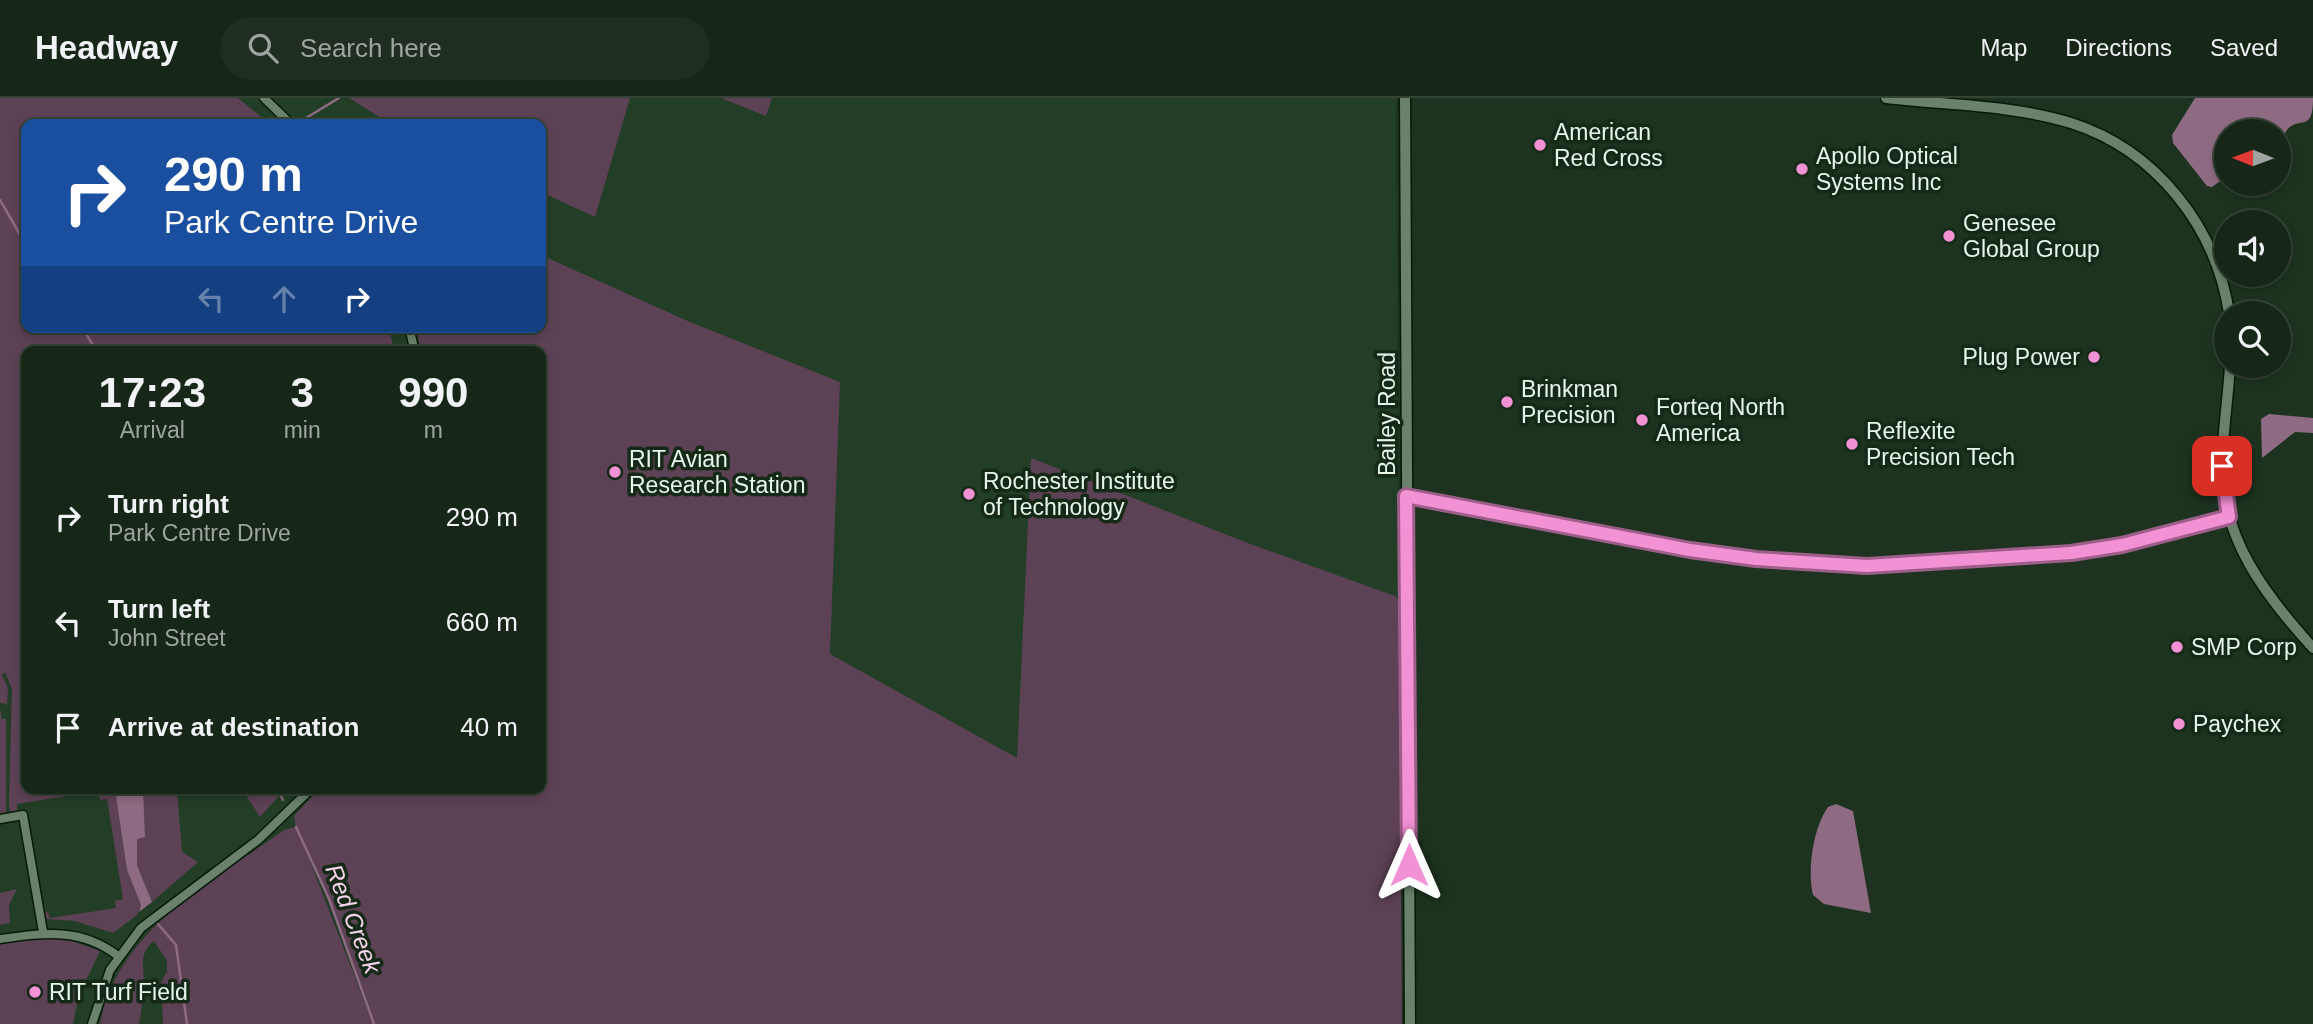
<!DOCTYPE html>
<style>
:root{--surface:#162617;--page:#1f2e20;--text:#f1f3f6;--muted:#9ea5a1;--line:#354336}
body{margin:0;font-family:Helvetica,sans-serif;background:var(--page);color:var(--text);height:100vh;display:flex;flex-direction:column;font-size:26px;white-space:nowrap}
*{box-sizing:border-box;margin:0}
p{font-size:23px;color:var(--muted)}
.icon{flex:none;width:38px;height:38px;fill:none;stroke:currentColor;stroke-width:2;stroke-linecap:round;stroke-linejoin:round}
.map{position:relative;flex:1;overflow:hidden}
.panel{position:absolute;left:21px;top:248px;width:525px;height:448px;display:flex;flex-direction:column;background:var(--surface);border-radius:14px;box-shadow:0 4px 10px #0003,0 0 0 2px var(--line)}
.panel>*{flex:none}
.top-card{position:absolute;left:21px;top:21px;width:525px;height:214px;border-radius:14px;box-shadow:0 4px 10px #0003,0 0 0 2px var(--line);background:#1a4fa0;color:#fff;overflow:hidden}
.needle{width:46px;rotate:271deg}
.fabs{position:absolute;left:2214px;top:21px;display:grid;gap:14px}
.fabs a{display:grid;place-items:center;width:77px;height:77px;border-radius:50%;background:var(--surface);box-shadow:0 4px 10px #0003,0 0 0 2px var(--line);font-size:35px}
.pin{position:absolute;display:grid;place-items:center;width:60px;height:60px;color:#fff;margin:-30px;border-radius:14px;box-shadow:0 4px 10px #0006}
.me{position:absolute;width:77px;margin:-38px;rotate:0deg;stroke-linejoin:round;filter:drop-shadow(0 0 5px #0008)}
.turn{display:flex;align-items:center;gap:24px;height:147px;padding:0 28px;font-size:32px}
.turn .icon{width:91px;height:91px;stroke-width:2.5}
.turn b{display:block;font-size:49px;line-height:60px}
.lanes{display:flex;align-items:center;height:66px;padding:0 28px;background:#0003;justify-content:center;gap:35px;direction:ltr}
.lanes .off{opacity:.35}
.eta{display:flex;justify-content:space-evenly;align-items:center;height:119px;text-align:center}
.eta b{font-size:42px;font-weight:600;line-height:49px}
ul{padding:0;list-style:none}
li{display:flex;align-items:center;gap:21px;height:105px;padding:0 28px}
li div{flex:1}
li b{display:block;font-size:26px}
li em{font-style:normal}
header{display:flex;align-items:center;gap:42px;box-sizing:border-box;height:98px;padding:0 35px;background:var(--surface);border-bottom:2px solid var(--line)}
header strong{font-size:33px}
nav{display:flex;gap:38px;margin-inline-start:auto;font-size:24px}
.search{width:490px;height:63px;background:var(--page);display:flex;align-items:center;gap:18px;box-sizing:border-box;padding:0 24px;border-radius:38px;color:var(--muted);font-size:26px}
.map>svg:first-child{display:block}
.built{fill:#233e26;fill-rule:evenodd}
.green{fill:#5d4154}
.water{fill:#8e6b82}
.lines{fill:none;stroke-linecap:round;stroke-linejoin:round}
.stream{stroke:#8e6b82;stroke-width:2.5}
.minor-casing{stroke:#061a08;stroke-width:11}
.tertiary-casing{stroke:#061a08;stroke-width:13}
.minor{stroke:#6a826b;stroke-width:8}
.tertiary{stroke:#6a826b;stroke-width:10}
.route-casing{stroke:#9e5e8a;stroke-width:18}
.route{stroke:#f391d5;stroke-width:12}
.poi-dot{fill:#f391d5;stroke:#142916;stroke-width:2.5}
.labels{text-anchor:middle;stroke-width:7;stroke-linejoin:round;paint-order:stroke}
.poi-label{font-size:23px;fill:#e9f6ea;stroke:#142916;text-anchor:start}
.street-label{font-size:23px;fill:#e9f6ea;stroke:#142916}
.water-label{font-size:24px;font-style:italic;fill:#f8d3eb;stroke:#142916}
</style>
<header>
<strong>Headway</strong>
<div class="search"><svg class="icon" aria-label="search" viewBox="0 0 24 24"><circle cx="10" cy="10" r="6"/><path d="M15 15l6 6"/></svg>Search here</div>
<nav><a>Map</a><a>Directions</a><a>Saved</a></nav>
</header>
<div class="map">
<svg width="2313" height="926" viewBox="0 0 2313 926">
<rect width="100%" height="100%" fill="#1d331f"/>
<path class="built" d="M0,0H1396L1402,926H0ZM26,26H541V229H26ZM26,254H541V691H26Z"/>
<g class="green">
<path d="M0,0H238L270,26H26V229H388L395,254H26V691H115L127,772L141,807L137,817L113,835L75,823L46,821L44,815L48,814L50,820L116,810L115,803L123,801L107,701L100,702L98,693L17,706V713L10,714L9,705L12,591L5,574L2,577L8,590L7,606L0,605Z"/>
<path d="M349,0H630L595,119L541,94V26H391Z"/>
<path d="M721,0H772L766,18Z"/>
<path d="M541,157L690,224L840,284L830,556L1017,660L1031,360L1253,447L1395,498L1399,503L1402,926H374L329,801L303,745L373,926H163L161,884L167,874V863L154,843C138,856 144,868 144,886C144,895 141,916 139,926H100C118,831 212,784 284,732L296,729L294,718L319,691H541V254H422L415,229H541Z"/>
<path d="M0,610L2,621H6V715L0,716Z"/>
<path d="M132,691H177L182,754L198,764L152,804L137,767V741L143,693Z"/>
<path d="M242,691H285L260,719Z"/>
<path d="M17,791L9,807L10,825L0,827V795Z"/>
<path d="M35,840H64L100,853L79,897L73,926H0V846Z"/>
</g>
<g class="water">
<path d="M2195,0H2313C2313,36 2300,17 2287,32C2284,36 2281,43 2279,48L2278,33H2226V79L2212,89L2207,88L2173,45L2172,37Z"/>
<path d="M2269,316L2313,320V335L2295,334L2262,360L2261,321Z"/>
<path d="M115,692L143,693L145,739L137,741V767L152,804L139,814L141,807L127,772Z"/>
<path d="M1836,706L1853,713L1871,815L1824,806L1813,797C1807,772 1813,730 1828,709Z"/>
</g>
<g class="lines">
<g class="stream">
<path d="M306,20L339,0"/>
<path d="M0,102L26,147"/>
<path d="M82,229L97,254"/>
<path d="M277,691L283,702"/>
<path d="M296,729L329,801L374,926"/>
<path d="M158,826L176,847L187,926"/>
</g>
<defs>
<g id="minor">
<path d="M264,0L291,26"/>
<path d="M409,229L415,254"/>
<path d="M1406,398L1690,452L1756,461L1867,468L2071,455L2122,447L2229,419"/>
<path d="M0,721L23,717L43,834"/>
<path d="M0,841C43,835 81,829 118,858"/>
<path d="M92,926L110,872L141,830L258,742L311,691"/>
</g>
<g id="tertiary">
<path d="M1405,0L1410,926"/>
<path d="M1886,0C1947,7 2013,7 2071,25C2156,52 2216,129 2229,215"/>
<path d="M2230,268C2228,300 2223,333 2222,365C2221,440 2265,497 2313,550"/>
</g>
</defs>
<use href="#minor" class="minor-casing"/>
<use href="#tertiary" class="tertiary-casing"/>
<use href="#minor" class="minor"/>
<use href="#tertiary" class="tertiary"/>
</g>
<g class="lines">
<defs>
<path id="route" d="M1409,767L1406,398L1690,452L1756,461L1867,468L2071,455L2122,447L2229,419L2222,368"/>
</defs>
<use href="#route" class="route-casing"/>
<use href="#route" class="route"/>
</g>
<g class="poi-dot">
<circle cx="1540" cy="47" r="7"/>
<circle cx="1802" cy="71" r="7"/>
<circle cx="1949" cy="138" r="7"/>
<circle cx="2094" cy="259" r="7"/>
<circle cx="1507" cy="304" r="7"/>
<circle cx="1642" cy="322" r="7"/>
<circle cx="1852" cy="346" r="7"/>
<circle cx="615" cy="374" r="7"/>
<circle cx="969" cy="396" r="7"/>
<circle cx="2177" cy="549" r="7"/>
<circle cx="2179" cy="626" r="7"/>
<circle cx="35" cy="894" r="7"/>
</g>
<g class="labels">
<g class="poi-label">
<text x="1554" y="42">American<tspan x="1554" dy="26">Red Cross</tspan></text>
<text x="1816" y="66">Apollo Optical<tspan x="1816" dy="26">Systems Inc</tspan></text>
<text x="1963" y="133">Genesee<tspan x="1963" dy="26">Global Group</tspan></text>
<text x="2080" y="267" text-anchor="end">Plug Power</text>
<text x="1521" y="299">Brinkman<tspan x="1521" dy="26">Precision</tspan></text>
<text x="1656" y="317">Forteq North<tspan x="1656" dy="26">America</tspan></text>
<text x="1866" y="341">Reflexite<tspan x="1866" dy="26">Precision Tech</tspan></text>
<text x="629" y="369">RIT Avian<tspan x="629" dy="26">Research Station</tspan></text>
<text x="983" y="391">Rochester Institute<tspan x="983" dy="26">of Technology</tspan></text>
<text x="2191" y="557">SMP Corp</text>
<text x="2193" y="634">Paychex</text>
<text x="49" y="902">RIT Turf Field</text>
</g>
<g class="street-label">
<text transform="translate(1387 316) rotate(-90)" y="8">Bailey Road</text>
</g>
<g class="water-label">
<text transform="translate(353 821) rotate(69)" y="8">Red Creek</text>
</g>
</g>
</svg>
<div class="fabs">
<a><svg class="needle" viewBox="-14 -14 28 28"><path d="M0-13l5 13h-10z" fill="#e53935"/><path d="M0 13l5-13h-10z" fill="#9ea5a1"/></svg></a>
<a><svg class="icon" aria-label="sound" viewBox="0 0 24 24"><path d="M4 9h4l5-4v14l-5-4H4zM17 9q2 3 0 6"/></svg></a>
<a><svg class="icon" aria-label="search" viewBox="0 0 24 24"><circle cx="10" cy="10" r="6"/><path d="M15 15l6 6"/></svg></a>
</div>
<div class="pin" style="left:2222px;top:368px;background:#d93025"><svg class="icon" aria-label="arrive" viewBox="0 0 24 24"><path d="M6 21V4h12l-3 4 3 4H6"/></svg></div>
<svg class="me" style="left:1409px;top:767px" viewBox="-20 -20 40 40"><path d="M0-17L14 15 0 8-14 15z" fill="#f391d5" stroke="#fff" stroke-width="4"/></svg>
<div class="top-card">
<div class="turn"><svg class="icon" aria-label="right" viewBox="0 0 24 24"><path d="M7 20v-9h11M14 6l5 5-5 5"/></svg><div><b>290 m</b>Park Centre Drive</div></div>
<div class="lanes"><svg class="icon off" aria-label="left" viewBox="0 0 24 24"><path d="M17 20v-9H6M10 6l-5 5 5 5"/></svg><svg class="icon off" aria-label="ahead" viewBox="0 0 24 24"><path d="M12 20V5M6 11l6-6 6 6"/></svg><svg class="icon" aria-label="right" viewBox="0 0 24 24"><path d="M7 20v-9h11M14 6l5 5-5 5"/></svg></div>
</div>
<section class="panel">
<div class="eta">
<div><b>17:23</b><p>Arrival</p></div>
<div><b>3</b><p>min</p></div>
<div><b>990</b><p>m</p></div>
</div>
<ul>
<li><svg class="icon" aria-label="right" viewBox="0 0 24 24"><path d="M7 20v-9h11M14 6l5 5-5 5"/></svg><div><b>Turn right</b><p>Park Centre Drive</p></div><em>290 m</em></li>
<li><svg class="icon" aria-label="left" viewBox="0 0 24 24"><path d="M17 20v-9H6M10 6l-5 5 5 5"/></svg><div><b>Turn left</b><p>John Street</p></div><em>660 m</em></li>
<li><svg class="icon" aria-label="arrive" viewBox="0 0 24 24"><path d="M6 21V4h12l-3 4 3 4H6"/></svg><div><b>Arrive at destination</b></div><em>40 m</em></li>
</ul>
</section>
</div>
